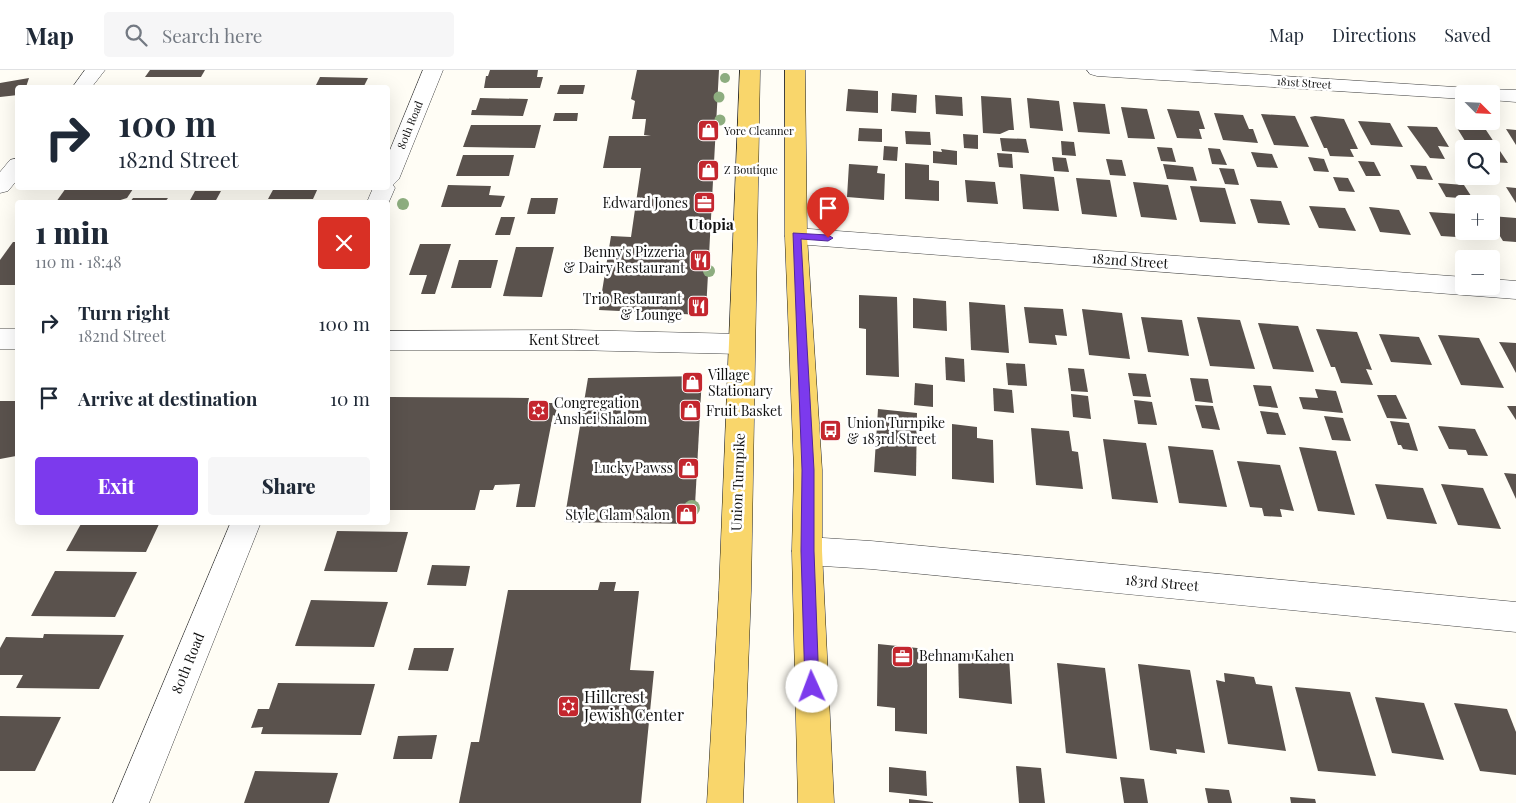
<!DOCTYPE html>
<meta charset="utf-8">
<style>
:root{--surface:#fff;--page:#f6f6f7;--text:#1f2937;--muted:#747a83;--line:#e0e1e3;--accent:#7c3aed}
body{margin:0;font-family:"Playfair Display",serif;background:var(--page);color:var(--text);height:100vh;display:flex;flex-direction:column;font-size:19px;white-space:nowrap}
*{box-sizing:border-box;margin:0}
p{font-size:16px;color:var(--muted)}
.icon{flex:none;width:28px;height:28px;fill:none;stroke:currentColor;stroke-width:2;stroke-linecap:round;stroke-linejoin:round}
.map{position:relative;flex:1;overflow:hidden}
.sheet{position:absolute;left:15px;top:130px;width:375px;height:325px;display:flex;flex-direction:column;background:var(--surface);border-radius:5px;box-shadow:0 5px 20px #0002}
.sheet>*{flex:none}
.hud{position:absolute;left:15px;top:15px;width:375px;height:105px;border-radius:5px;box-shadow:0 5px 20px #0002;background:#fff;color:var(--text);overflow:hidden}
.needle{width:32px;rotate:114deg}
.controls{position:absolute;left:1455px;top:15px;display:grid;gap:10px}
.controls a{display:grid;place-items:center;width:45px;height:45px;border-radius:5px;background:var(--surface);box-shadow:0 5px 20px #0002;font-size:25px}
.pin{position:absolute;display:grid;place-items:center;width:42px;height:42px;color:#fff;margin:-51px -21px;border-radius:50% 50% 50% 0;rotate:-45deg;box-shadow:0 0 5px #0007}
.pin .icon{rotate:45deg}
.me{position:absolute;width:55px;margin:-28px;rotate:358deg;stroke-linejoin:round;filter:drop-shadow(0 0 4px #0008)}
.turn{display:flex;align-items:center;gap:18px;height:105px;padding:0 20px;font-size:22px}
.turn .icon{width:65px;height:65px;stroke-width:2.5}
.turn b{display:block;font-size:35px;line-height:42px}
.round{display:grid;place-items:center;flex:none;width:52px;height:52px;border-radius:5px;background:var(--page)}
.summary{display:flex;align-items:center;justify-content:space-between;height:85px;padding:0 20px}
h1{font-size:30px;font-weight:800;line-height:38px}
.cta{display:flex;gap:10px;margin-top:auto;padding:10px 20px}
.cta a{flex:1;height:58px;border-radius:5px;background:var(--accent);color:#fff;font-size:20px;font-weight:800;line-height:58px;text-align:center}
.cta a+a{background:var(--page);color:var(--text)}
ul{padding:0;list-style:none}
li{display:flex;align-items:center;gap:15px;height:75px;padding:0 20px}
li div{flex:1}
li b{display:block;font-size:19px}
li em{font-style:normal}
header{display:flex;align-items:center;gap:30px;box-sizing:border-box;height:70px;padding:0 25px;background:var(--surface);border-bottom:1px solid var(--line)}
header strong{font-size:24px}
nav{display:flex;gap:28px;margin-inline-start:auto;font-size:18px}
.search{width:350px;height:45px;background:var(--page);display:flex;align-items:center;gap:12px;box-sizing:border-box;padding:0 18px;border-radius:5px;color:var(--muted);font-size:19px}
.map>svg:first-child{display:block}
.building{fill:#5a524d}
.lines{fill:none;stroke-linecap:round;stroke-linejoin:round}
.minor-casing{stroke:#444;stroke-width:1}
.primary-casing{stroke:#222;stroke-width:1}
.minor{fill:#fff;fill-rule:evenodd}
.primary{fill:#f9d66b;fill-rule:evenodd}
.tree{fill:#8dad7f}
.route{fill:#7c3aed;stroke:#51269a}
.labels{text-anchor:middle;stroke-width:5;stroke-linejoin:round;paint-order:stroke}
.far-street-label{font-size:11px;fill:#111;stroke:#fff}
.far-poi-label{font-size:11px;fill:#111;stroke:#fff;text-anchor:start}
.poi-label{font-size:14px;fill:#111;stroke:#fff;text-anchor:end}
.street-label{font-size:14px;fill:#111;stroke:#fff}
.neighbourhood-label{font-size:15px;font-weight:bold;fill:#111;stroke:#fff}
.near-poi-label{font-size:16px;fill:#111;stroke:#fff;text-anchor:start}
</style>
<header>
<strong>Map</strong>
<div class="search"><svg class="icon" aria-label="search" viewBox="0 0 24 24"><circle cx="10" cy="10" r="6"/><path d="M15 15l6 6"/></svg>Search here</div>
<nav><a>Map</a><a>Directions</a><a>Saved</a></nav>
</header>
<div class="map">
<svg width="1516" height="733" viewBox="0 0 1516 733">
<rect width="100%" height="100%" fill="#fffdf5"/>
<g class="building">
<path d="M150,0H205L201,7H145Z"/>
<path d="M490,0H538L537,7H543L540,18H484L486,6H488Z"/>
<path d="M637,0H719L706,241L703,245L599,240L611,166L631,167L641,98H603L609,66H651L644,65L646,49H632L635,31L631,29Z"/>
<path d="M320,7L368,8L364,16H366L365,18H312L316,15Z"/>
<path d="M29,8L26,17L18,18V25L0,27V13Z"/>
<path d="M560,15H585L583,24H557Z"/>
<path d="M848,19L878,21V43L846,41Z"/>
<path d="M892,23L917,25L916,43L891,41Z"/>
<path d="M935,25L962,27L963,46L936,44Z"/>
<path d="M981,26L1011,28L1014,60H1009L1000,64L983,63Z"/>
<path d="M480,28L528,29L523,46L471,45L472,40H476Z"/>
<path d="M1027,28L1059,31L1063,61L1030,58Z"/>
<path d="M1073,32L1105,34L1110,64L1078,62Z"/>
<path d="M1121,37L1147,39L1155,69L1128,68Z"/>
<path d="M1167,39L1199,41L1205,59H1199L1202,69L1177,68Z"/>
<path d="M555,43H578L577,51H553Z"/>
<path d="M1214,43L1243,45L1249,59H1253L1258,73L1223,70Z"/>
<path d="M1261,44L1295,46L1309,77L1274,75Z"/>
<path d="M1315,46L1344,49L1358,79H1350L1354,87L1330,86L1327,78H1324L1310,47Z"/>
<path d="M1358,51L1390,53L1403,77L1371,75Z"/>
<path d="M471,55H541L535,78L463,77Z"/>
<path d="M1407,56L1437,57L1449,77L1438,76L1445,89L1430,88Z"/>
<path d="M859,58L882,59V72L858,71Z"/>
<path d="M1457,58L1486,60L1508,93L1491,92V79H1470Z"/>
<path d="M1506,59L1516,60V75Z"/>
<path d="M905,61L930,62L931,75L906,74Z"/>
<path d="M963,64L978,65V79L964,78Z"/>
<path d="M1000,68L1026,69L1029,83L1002,81Z"/>
<path d="M1061,71L1074,72L1076,86L1062,85Z"/>
<path d="M884,76L898,77L897,91L883,90Z"/>
<path d="M1157,77L1172,78L1176,92L1161,91Z"/>
<path d="M1208,78L1220,79L1227,95L1212,94Z"/>
<path d="M941,79L957,81V95L933,93V81L942,82Z"/>
<path d="M1251,82L1272,84L1278,98L1257,97Z"/>
<path d="M997,83L1012,84L1013,98L999,97Z"/>
<path d="M463,85H514L509,106H456Z"/>
<path d="M1052,87L1066,88L1069,102L1054,101Z"/>
<path d="M1308,87L1324,89L1329,102L1314,101Z"/>
<path d="M1106,89L1122,90L1126,106L1110,105Z"/>
<path d="M1358,91L1374,92L1381,106H1366Z"/>
<path d="M905,93L929,95V110L939,111V131L905,129Z"/>
<path d="M849,94L878,96L877,103L885,104L884,130L847,127Z"/>
<path d="M1163,94L1193,97L1197,111L1167,109Z"/>
<path d="M1410,95L1426,96L1433,110L1417,109Z"/>
<path d="M1219,98L1234,99L1239,115L1225,114Z"/>
<path d="M1020,104L1054,107L1059,141L1023,139Z"/>
<path d="M1465,106H1481L1485,113L1469,112Z"/>
<path d="M1333,107L1348,108L1355,122L1339,121Z"/>
<path d="M1076,108L1110,110L1117,147L1082,144Z"/>
<path d="M965,110L995,112L998,134L967,132Z"/>
<path d="M1133,112L1168,115L1177,150L1141,147Z"/>
<path d="M1438,113L1464,115L1473,129L1446,127Z"/>
<path d="M448,115L491,116L489,125L505,126L501,137H441Z"/>
<path d="M1190,116L1225,118L1236,154L1200,152Z"/>
<path d="M1506,117L1516,118V133Z"/>
<path d="M66,118H130L133,119L127,128L114,132H56Z"/>
<path d="M274,118H318L313,129H268Z"/>
<path d="M195,121H221L215,132H189Z"/>
<path d="M133,128H168L165,132H130Z"/>
<path d="M531,128H558L555,144H527Z"/>
<path d="M1250,129L1281,131L1290,155L1258,153Z"/>
<path d="M1309,136L1345,138L1356,161L1319,158Z"/>
<path d="M1369,137L1399,140L1411,165L1380,162Z"/>
<path d="M1429,142L1459,144L1464,153V161H1468L1472,168L1441,166Z"/>
<path d="M1491,146L1516,148V172L1503,171L1491,152Z"/>
<path d="M501,147H515L510,165H495Z"/>
<path d="M13,172H18V211L15,215H0V190Z"/>
<path d="M420,174H451L435,224H421L427,205H409Z"/>
<path d="M516,177H554L542,227L503,226Z"/>
<path d="M459,190H498L491,218H451Z"/>
<path d="M859,225L897,227L899,307L866,305V259L859,258Z"/>
<path d="M913,228L946,231L947,261L913,258Z"/>
<path d="M969,232L1005,235L1009,283L971,280Z"/>
<path d="M1024,237L1063,239L1067,266L1055,265L1057,275L1029,273Z"/>
<path d="M1082,239L1122,243L1130,289L1089,285Z"/>
<path d="M1141,247L1182,250L1189,286L1148,282Z"/>
<path d="M1197,247L1240,250L1255,299L1210,296Z"/>
<path d="M1258,253L1298,256L1314,302L1273,299Z"/>
<path d="M1316,259L1357,262L1372,300L1366,299L1373,315L1341,313L1335,297H1331Z"/>
<path d="M1379,264L1419,267L1432,295L1391,292Z"/>
<path d="M1438,265L1479,268L1504,318L1461,315Z"/>
<path d="M1499,272L1516,273V303L1502,277Z"/>
<path d="M945,287L964,289L965,312L946,310Z"/>
<path d="M1006,293L1025,294L1027,316L1008,315Z"/>
<path d="M1068,298L1084,299L1088,322L1071,321Z"/>
<path d="M1128,303L1146,304L1151,327L1133,326Z"/>
<path d="M702,306L694,454L564,452L588,308Z"/>
<path d="M1190,308L1208,309L1213,333L1195,331Z"/>
<path d="M915,313L933,315V337L914,335Z"/>
<path d="M1253,315L1271,316L1278,338L1259,336Z"/>
<path d="M993,318L1012,320L1014,343L994,341Z"/>
<path d="M1315,319L1336,321L1343,343L1303,339L1299,327L1318,328Z"/>
<path d="M1071,324L1088,326L1091,349L1073,347Z"/>
<path d="M1377,325H1396L1407,349L1387,348Z"/>
<path d="M390,327L529,328L528,333H558L555,346L553,345L535,437H516L520,414L495,415L493,420H480L475,440H388V335Z"/>
<path d="M1134,330L1152,332L1157,355L1138,354Z"/>
<path d="M0,331H18V384L16,386L0,389Z"/>
<path d="M1195,335L1213,336L1220,360L1202,358Z"/>
<path d="M1507,336H1516V350Z"/>
<path d="M878,339L917,343L916,406L874,402Z"/>
<path d="M1260,341L1278,343L1286,365L1267,364Z"/>
<path d="M1324,346L1343,348L1351,371L1332,370Z"/>
<path d="M1390,351L1409,353L1418,381L1403,379L1401,375H1398Z"/>
<path d="M952,354L977,357V368L993,370L994,413L952,409Z"/>
<path d="M1438,356L1475,359L1488,386L1468,385L1466,380L1449,379Z"/>
<path d="M1031,358L1069,361L1072,381L1078,382L1083,419L1036,415Z"/>
<path d="M1103,369L1146,373L1158,433L1112,429Z"/>
<path d="M1168,376L1213,380L1227,437L1179,433Z"/>
<path d="M1299,377L1336,381L1355,445L1318,441Z"/>
<path d="M1237,391L1280,395L1294,441L1280,439L1282,447L1264,446L1262,438L1250,437Z"/>
<path d="M1504,403L1516,404V429Z"/>
<path d="M1375,414L1423,418L1437,454L1387,449Z"/>
<path d="M1441,414L1483,418L1501,459L1458,455Z"/>
<path d="M82,452H160L146,482L66,481Z"/>
<path d="M337,461L408,462L397,502L324,501Z"/>
<path d="M432,495L470,496L466,516L427,515Z"/>
<path d="M55,501L137,502L115,547L31,546Z"/>
<path d="M600,512H616L614,521H639L630,600L654,601L641,733H459L471,672H479L508,520H598Z"/>
<path d="M311,530L388,532L374,577L295,576Z"/>
<path d="M44,564L124,565L99,619L16,618L23,605H0V578L6,567L43,568Z"/>
<path d="M878,574L927,579V664L895,661V638L877,636Z"/>
<path d="M414,578H454L448,601L408,600Z"/>
<path d="M958,582L1009,587L1012,634L959,628Z"/>
<path d="M1057,593L1105,598L1117,689L1066,683Z"/>
<path d="M1138,594L1190,600L1205,683L1176,679L1177,684L1150,680Z"/>
<path d="M1224,603L1254,607L1256,614L1272,616L1286,681L1228,674L1216,610L1225,612Z"/>
<path d="M278,613L375,614L361,665L261,664L263,657L251,658L258,639H269Z"/>
<path d="M1295,617L1350,622L1376,706L1318,701Z"/>
<path d="M1375,627L1424,633L1444,690L1392,683Z"/>
<path d="M1454,633L1507,639L1516,662V705L1480,701Z"/>
<path d="M0,646L61,647L35,701H0Z"/>
<path d="M437,665L432,689H393L398,666Z"/>
<path d="M1016,696L1041,698L1045,733H1019Z"/>
<path d="M889,697L926,701L927,726L889,722Z"/>
<path d="M255,701L338,703L329,733H244Z"/>
<path d="M1120,707L1144,709L1148,733H1124Z"/>
<path d="M1205,718L1229,720L1232,733H1208Z"/>
<path d="M1290,727L1315,729L1316,733H1291Z"/>
<path d="M909,729L933,732V733H909Z"/>
</g>
<g class="lines">
<defs>
<g id="minor">
<path d="M85,0H105L91,18H72Z"/>
<path d="M423,0H443L399,109L393,115L395,118L388,134V132H367L373,118H388V85Z"/>
<path d="M1087,0H1189L1486,19L1516,20V32L1491,30V24H1464V29L1097,6L1090,4Z"/>
<path d="M18,88V109L8,121L0,123V102L10,90Z"/>
<path d="M796,158L1464,207V216H1491V209L1516,211V229L796,174L788,172L785,166L788,160Z"/>
<rect x="0" y="259" width="18" height="20"/>
<path d="M574,260L741,264L750,267L754,274L750,281L741,284L574,280H388V261Z"/>
<path d="M231,452H261L149,733H113Z"/>
<path d="M807,467L871,471L1516,532V562L871,499L807,495L796,491L792,481L796,471Z"/>
</g>
<g id="primary">
<path d="M740,0H760L751,521L743,733H707L719,521Z"/>
<path d="M785,0H805L807,166L822,400V481L834,733H798L792,481L794,400L785,166Z"/>
</g>
</defs>
<use href="#minor" class="minor-casing"/>
<use href="#primary" class="primary-casing"/>
<use href="#minor" class="minor"/>
<use href="#primary" class="primary"/>
</g>
<g class="tree">
<circle cx="725" cy="8" r="5"/>
<circle cx="719" cy="27" r="5.5"/>
<circle cx="720" cy="50" r="5.5"/>
<circle cx="403" cy="134" r="6"/>
<circle cx="709" cy="201" r="6"/>
<circle cx="692" cy="438" r="8"/>
</g>
<path class="route" d="M793,163L828,165L833,168L828,171L801,169L814,400V481L819,617L817,621L812,623L807,621L805,617L801,481L802,400Z"/>
<defs>
<symbol id="shop-square" viewBox="-11 -11 22 22"><rect x="-9" y="-9" width="18" height="18" rx="4" fill="#c4262e" stroke="#fff"/><path d="M-5-2.5h2.3a2.7 3.5 0 0 1 5.4 0H5L5.5 6h-11ZM-1.5-2.5h3a1.5 2.3 0 0 0-3 0Z" fill="#fff"/></symbol>
<symbol id="office-square" viewBox="-11 -11 22 22"><rect x="-9" y="-9" width="18" height="18" rx="4" fill="#c4262e" stroke="#fff"/><path d="M-6-3h4V-5.5h4V-3h4V5H-6ZM-1-4.5V-3h2v-1.5ZM-6 0V1H6V0Z" fill="#fff"/></symbol>
<symbol id="restaurant-square" viewBox="-11 -11 22 22"><rect x="-9" y="-9" width="18" height="18" rx="4" fill="#c4262e" stroke="#fff"/><path d="M-5-6h1v4h1v-4h1v4h1v-4h1v5L-1.5 .5V6h-2V.5L-5-1ZM5-6V6H3V1.5H1.5Q1.5-4 5-6Z" fill="#fff"/></symbol>
<symbol id="synagogue-square" viewBox="-11 -11 22 22"><rect x="-9" y="-9" width="18" height="18" rx="4" fill="#c4262e" stroke="#fff"/><path d="M0-6.5L5.6 3.2H-5.6ZM0 6.5L5.6-3.2H-5.6Z" fill="#fff"/></symbol>
<symbol id="bus-square" viewBox="-11 -11 22 22"><rect x="-9" y="-9" width="18" height="18" rx="4" fill="#c4262e" stroke="#fff"/><path d="M-5-6H5V4H4V6H2V4H-2V6H-4V4H-5ZM-3.5-4V0h7V-4ZM-3.5 1.2v1.5H-2V1.2ZM2 1.2v1.5H3.5V1.2Z" fill="#fff"/></symbol>
</defs>
<g fill-rule="evenodd">
<use href="#shop-square" x="696" y="48" width="25" height="25"/>
<use href="#shop-square" x="696" y="88" width="25" height="25"/>
<use href="#office-square" x="692" y="120" width="25" height="25"/>
<use href="#restaurant-square" x="688" y="178" width="25" height="25"/>
<use href="#restaurant-square" x="686" y="224" width="25" height="25"/>
<use href="#shop-square" x="680" y="300" width="25" height="25"/>
<use href="#synagogue-square" x="526" y="328" width="25" height="25"/>
<use href="#shop-square" x="678" y="328" width="25" height="25"/>
<use href="#bus-square" x="818" y="348" width="25" height="25"/>
<use href="#shop-square" x="676" y="386" width="25" height="25"/>
<use href="#shop-square" x="674" y="432" width="25" height="25"/>
<use href="#office-square" x="890" y="574" width="25" height="25"/>
<use href="#synagogue-square" x="556" y="624" width="25" height="25"/>
</g>
<g class="labels">
<g class="far-street-label">
<text transform="translate(1304 13) rotate(4)" y="4">181st Street</text>
<text transform="translate(410 55) rotate(-68)" y="4">80th Road</text>
</g>
<g class="far-poi-label">
<text x="724" y="65">Yore Cleanner</text>
<text x="724" y="104">Z Boutique</text>
</g>
<g class="poi-label">
<text x="688" y="138">Edward Jones</text>
<text x="685" y="187">Benny's Pizzeria<tspan x="685" dy="16">&amp; Dairy Restaurant</tspan></text>
<text x="682" y="234">Trio Restaurant<tspan x="682" dy="16">&amp; Lounge</tspan></text>
<text x="708" y="310" text-anchor="start">Village<tspan x="708" dy="16">Stationary</tspan></text>
<text x="554" y="338" text-anchor="start">Congregation<tspan x="554" dy="16">Anshei Shalom</tspan></text>
<text x="706" y="346" text-anchor="start">Fruit Basket</text>
<text x="847" y="358" text-anchor="start">Union Turnpike<tspan x="847" dy="16">&amp; 183rd Street</tspan></text>
<text x="673" y="403">Lucky Pawss</text>
<text x="670" y="450">Style Glam Salon</text>
<text x="919" y="591" text-anchor="start">Behnam Kahen</text>
</g>
<g class="street-label">
<text transform="translate(1130 191) rotate(4)" y="5">182nd Street</text>
<text x="564" y="275">Kent Street</text>
<text transform="translate(738 412) rotate(-88)" y="5">Union Turnpike</text>
<text transform="translate(1162 513) rotate(5)" y="5">183rd Street</text>
<text transform="translate(188 593) rotate(-68)" y="5">80th Road</text>
</g>
<g class="neighbourhood-label">
<text x="711" y="160">Utopia</text>
</g>
<g class="near-poi-label">
<text x="584" y="633">Hillcrest<tspan x="584" dy="18">Jewish Center</tspan></text>
</g>
</g>
</svg>
<div class="controls">
<a><svg class="needle" viewBox="-14 -14 28 28"><path d="M0-13l5 13h-10z" fill="#e53935"/><path d="M0 13l5-13h-10z" fill="#747a83"/></svg></a>
<a><svg class="icon" aria-label="search" viewBox="0 0 24 24"><circle cx="10" cy="10" r="6"/><path d="M15 15l6 6"/></svg></a>
<a>+</a>
<a>−</a>
</div>
<div class="pin" style="left:828px;top:168px;background:#d93025"><svg class="icon" aria-label="arrive" viewBox="0 0 24 24"><path d="M6 21V4h12l-3 4 3 4H6"/></svg></div>
<svg class="me" style="left:812px;top:617px" viewBox="-20 -20 40 40"><circle r="19" fill="#fff"/><path d="M0-13L10 11 0 6-10 11z" fill="#7c3aed"/></svg>
<div class="hud">
<div class="turn"><svg class="icon" aria-label="right" viewBox="0 0 24 24"><path d="M7 20v-9h11M14 6l5 5-5 5"/></svg><div><b>100 m</b>182nd Street</div></div>
</div>
<section class="sheet">
<div class="summary"><div><h1>1 min</h1><p>110 m · 18:48</p></div><a class="round" style="background:#d93025;color:#fff"><svg class="icon" aria-label="close" viewBox="0 0 24 24"><path d="M6 6l12 12M18 6L6 18"/></svg></a></div>
<ul>
<li><svg class="icon" aria-label="right" viewBox="0 0 24 24"><path d="M7 20v-9h11M14 6l5 5-5 5"/></svg><div><b>Turn right</b><p>182nd Street</p></div><em>100 m</em></li>
<li><svg class="icon" aria-label="arrive" viewBox="0 0 24 24"><path d="M6 21V4h12l-3 4 3 4H6"/></svg><div><b>Arrive at destination</b></div><em>10 m</em></li>
</ul>
<div class="cta"><a>Exit</a><a>Share</a></div>
</section>
</div>
